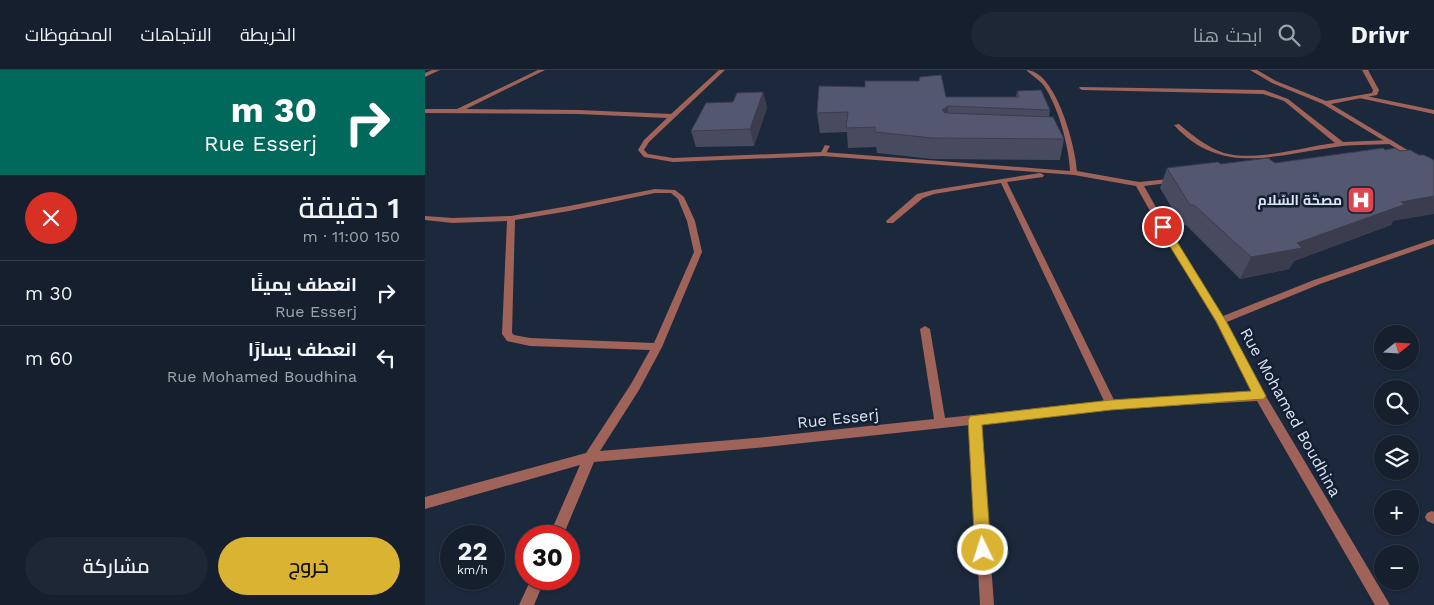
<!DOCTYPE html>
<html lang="ar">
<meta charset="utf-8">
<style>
:root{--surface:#151f2d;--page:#1e2735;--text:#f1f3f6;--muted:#9da2aa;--line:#343d49;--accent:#dab333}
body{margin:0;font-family:"Work Sans",Cairo,sans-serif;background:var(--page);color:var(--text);direction:rtl;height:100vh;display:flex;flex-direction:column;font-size:19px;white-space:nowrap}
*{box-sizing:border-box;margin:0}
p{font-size:16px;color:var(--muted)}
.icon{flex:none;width:28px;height:28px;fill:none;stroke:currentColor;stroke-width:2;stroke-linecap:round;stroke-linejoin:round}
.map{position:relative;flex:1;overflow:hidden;direction:ltr}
.sheet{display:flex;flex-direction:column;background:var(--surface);width:425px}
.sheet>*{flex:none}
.hud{background:#00695c;color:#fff;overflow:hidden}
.needle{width:32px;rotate:72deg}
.controls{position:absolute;left:949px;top:255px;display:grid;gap:10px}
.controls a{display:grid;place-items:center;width:45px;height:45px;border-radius:50%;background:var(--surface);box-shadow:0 1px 4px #0004,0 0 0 1px var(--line);font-size:25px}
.speed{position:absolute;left:15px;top:455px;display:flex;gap:10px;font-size:25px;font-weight:700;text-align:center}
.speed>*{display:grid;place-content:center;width:65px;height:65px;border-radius:50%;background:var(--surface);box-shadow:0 1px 4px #0004,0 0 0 1px var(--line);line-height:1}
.speed small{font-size:12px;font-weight:400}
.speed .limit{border:8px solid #d22;background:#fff;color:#111}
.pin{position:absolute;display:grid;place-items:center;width:42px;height:42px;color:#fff;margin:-21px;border:2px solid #fff;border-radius:50%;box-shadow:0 1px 5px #0007}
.me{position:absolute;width:55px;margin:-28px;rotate:356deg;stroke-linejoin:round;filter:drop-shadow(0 0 4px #0008)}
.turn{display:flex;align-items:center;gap:18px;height:105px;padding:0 25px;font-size:22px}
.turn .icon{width:65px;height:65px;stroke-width:2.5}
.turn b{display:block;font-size:35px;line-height:42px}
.round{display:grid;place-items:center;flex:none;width:52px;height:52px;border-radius:26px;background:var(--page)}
.headline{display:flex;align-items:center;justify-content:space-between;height:85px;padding:0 25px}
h1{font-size:30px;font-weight:600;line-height:38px}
.action{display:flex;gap:10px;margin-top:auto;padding:10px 25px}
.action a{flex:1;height:58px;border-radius:30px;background:var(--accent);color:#111;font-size:20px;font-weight:600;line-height:58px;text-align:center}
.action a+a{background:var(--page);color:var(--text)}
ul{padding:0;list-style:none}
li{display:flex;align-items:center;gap:15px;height:65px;padding:0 25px;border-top:1px solid var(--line)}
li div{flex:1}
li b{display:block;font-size:19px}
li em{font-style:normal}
header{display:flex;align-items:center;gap:30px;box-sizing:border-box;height:70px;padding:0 25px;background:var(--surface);border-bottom:1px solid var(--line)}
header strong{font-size:24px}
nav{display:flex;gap:28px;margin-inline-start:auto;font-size:18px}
.search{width:350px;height:45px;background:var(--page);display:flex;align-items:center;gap:12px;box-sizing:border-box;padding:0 18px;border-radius:28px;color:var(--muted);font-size:19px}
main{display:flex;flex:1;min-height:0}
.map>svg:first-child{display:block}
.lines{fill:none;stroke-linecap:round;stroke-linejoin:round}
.lane{fill:#9f6359;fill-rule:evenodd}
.street{fill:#9f6359;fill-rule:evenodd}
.wall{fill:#484b60}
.shaded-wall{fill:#3b3d4e}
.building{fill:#545770;stroke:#3b3d4e}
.route{fill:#dab333;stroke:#8e7421}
.labels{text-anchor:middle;stroke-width:5;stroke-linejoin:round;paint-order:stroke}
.far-poi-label{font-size:14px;font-weight:bold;fill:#dce4f2;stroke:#131f32;text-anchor:end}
.street-label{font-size:16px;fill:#dce4f2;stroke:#131f32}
</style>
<header>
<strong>Drivr</strong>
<div class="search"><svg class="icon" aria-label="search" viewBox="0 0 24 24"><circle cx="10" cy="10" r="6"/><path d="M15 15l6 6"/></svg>ابحث هنا</div>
<nav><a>الخريطة</a><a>الاتجاهات</a><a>المحفوظات</a></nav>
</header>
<main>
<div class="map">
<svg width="1009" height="535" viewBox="0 0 1009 535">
<rect width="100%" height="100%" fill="#1c293c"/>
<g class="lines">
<g class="lane">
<path d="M655,17L839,20L863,29L918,72L966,70L969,72L966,74C945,75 925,74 904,78C847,86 794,105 749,55L754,54C768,66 782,77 799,83C832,92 877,77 910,73L859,31L838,24L657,20L654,18Z"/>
<path d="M936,25L1009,40V44L934,28V26Z"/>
<path d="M400,75L405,76L400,85H396L395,84Z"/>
<path d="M1007,441L1009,442V454L1002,451L1000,447L1002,443Z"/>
</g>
<g class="street">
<path d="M7,0H15L0,7V3Z"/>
<path d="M113,0H120L41,39L154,40L246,44L294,0H300L224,72L219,80L223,84L248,88L398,82L645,101C644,76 633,36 619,16C614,9 607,6 601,0C631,0 651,78 652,101L714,112L754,108L755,110L751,112L719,116L750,171L798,246L889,210L1009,169V174L895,214L802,252L839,323L965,535H950L832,331L686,339L556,354L569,535H555L545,355L341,377L169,392L138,466H124L155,395L0,439V427L161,383L206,314L225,280L105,276L82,271L77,264L82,151L28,153L0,150V146L28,148L86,146L144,136L230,119L250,120L259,127L270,151L277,182L237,277L214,320L175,381L341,367L509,349L495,259L500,256L505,259L520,348L679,331L576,113L509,124L498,128L468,153H462L461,151L492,124L508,120L615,103L619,105L618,107L582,112L689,330L827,322L791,252L742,171L711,116L649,105L398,86L248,92L219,87L213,80L219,70L242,48L154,44L0,43V39H32ZM230,123H246L253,129L262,151L269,182L229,273L105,268L89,265L87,263L90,150L144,141Z"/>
<path d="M825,0H832L851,11L901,31L947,23L948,20L937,0H943L954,20L952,25L906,34L1009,96V101L898,34L847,13Z"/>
<path d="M106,509H120L109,535H94Z"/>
</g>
</g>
<g class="wall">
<path d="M592,21L625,40L624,47L639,69L635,90L507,89L452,83L451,77L423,78L422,62L395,63L392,43L521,27H591Z"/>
<path d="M338,22L342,38L329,76L271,77L266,61L308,32Z"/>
<path d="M960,80L975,81L994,85L968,151L966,155L869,191L864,199L815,209L761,155H757L735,118L742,98L796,94L850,93Z"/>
</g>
<g class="shaded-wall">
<path d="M338,22L342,38L329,76L325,59Z"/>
<path d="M523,36L522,56L517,40Z"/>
<path d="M1009,126V144L968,151L966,155L869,191L864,199L815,209L826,187L872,173L976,132Z"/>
</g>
<g class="building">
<path d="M516,5L521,27H594L592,21L616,20L625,40L523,36L517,40L520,43L628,47L639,69L507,68L450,62V57L421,58L423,42L392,43L394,16L440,17V11H494L495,7Z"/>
<path d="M338,22L325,59L266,61L281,33L308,32L312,23Z"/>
<path d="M958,78L960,80L970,78L975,81L985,80L994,85H999L1009,90V126L976,132L981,134L872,173L877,178L826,187L769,135H765L742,98L793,92L796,94L843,88L850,93Z"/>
</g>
<path class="route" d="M738,154L743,157L801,251L841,326L839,329L686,340L557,355L566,480L564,485L558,487L553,485L550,480L543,350L545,346L686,330L826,321L791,251L733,157Z"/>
<defs>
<symbol id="hospital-square" viewBox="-11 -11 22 22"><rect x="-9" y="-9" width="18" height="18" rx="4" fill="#e0444e" stroke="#131f32"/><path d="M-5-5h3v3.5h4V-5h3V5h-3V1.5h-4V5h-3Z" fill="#fff"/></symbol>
</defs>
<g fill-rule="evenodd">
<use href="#hospital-square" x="920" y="114" width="32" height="32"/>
</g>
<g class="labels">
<g class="far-poi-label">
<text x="917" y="135">مصحّة السّلام</text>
</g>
<g class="street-label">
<text transform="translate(866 342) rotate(61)" y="6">Rue Mohamed Boudhina</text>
<text transform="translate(413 348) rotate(-6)" y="6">Rue Esserj</text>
</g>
</g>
</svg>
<div class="controls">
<a><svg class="needle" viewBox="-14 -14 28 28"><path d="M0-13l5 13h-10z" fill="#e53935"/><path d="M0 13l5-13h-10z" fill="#9da2aa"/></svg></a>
<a><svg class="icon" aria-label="search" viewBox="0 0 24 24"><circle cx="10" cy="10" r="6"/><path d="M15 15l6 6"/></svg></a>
<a><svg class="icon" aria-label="layers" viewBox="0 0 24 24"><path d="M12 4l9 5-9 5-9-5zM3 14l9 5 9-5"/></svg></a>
<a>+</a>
<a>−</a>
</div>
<div class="speed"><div>22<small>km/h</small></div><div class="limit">30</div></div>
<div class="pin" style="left:738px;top:157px;background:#d93025"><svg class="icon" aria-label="arrive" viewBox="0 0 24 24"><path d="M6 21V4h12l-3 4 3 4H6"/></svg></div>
<svg class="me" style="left:558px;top:480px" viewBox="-20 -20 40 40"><circle r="17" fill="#dab333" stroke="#fff" stroke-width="3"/><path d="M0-11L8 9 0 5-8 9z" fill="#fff"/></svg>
</div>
<section class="sheet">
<div class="hud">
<div class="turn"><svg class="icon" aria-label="right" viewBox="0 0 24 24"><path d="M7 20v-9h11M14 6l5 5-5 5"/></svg><div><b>30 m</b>Rue Esserj</div></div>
</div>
<div class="headline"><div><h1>1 دقيقة</h1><p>150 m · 11:00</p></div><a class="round" style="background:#d93025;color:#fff"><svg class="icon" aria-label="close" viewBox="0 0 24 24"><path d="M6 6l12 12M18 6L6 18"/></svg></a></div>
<ul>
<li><svg class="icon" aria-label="right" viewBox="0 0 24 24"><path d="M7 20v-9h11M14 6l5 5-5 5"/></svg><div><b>انعطف يمينًا</b><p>Rue Esserj</p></div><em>30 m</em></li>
<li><svg class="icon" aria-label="left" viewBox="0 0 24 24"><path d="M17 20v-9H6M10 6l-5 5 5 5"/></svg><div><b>انعطف يسارًا</b><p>Rue Mohamed Boudhina</p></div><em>60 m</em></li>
</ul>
<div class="action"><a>خروج</a><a>مشاركة</a></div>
</section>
</main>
